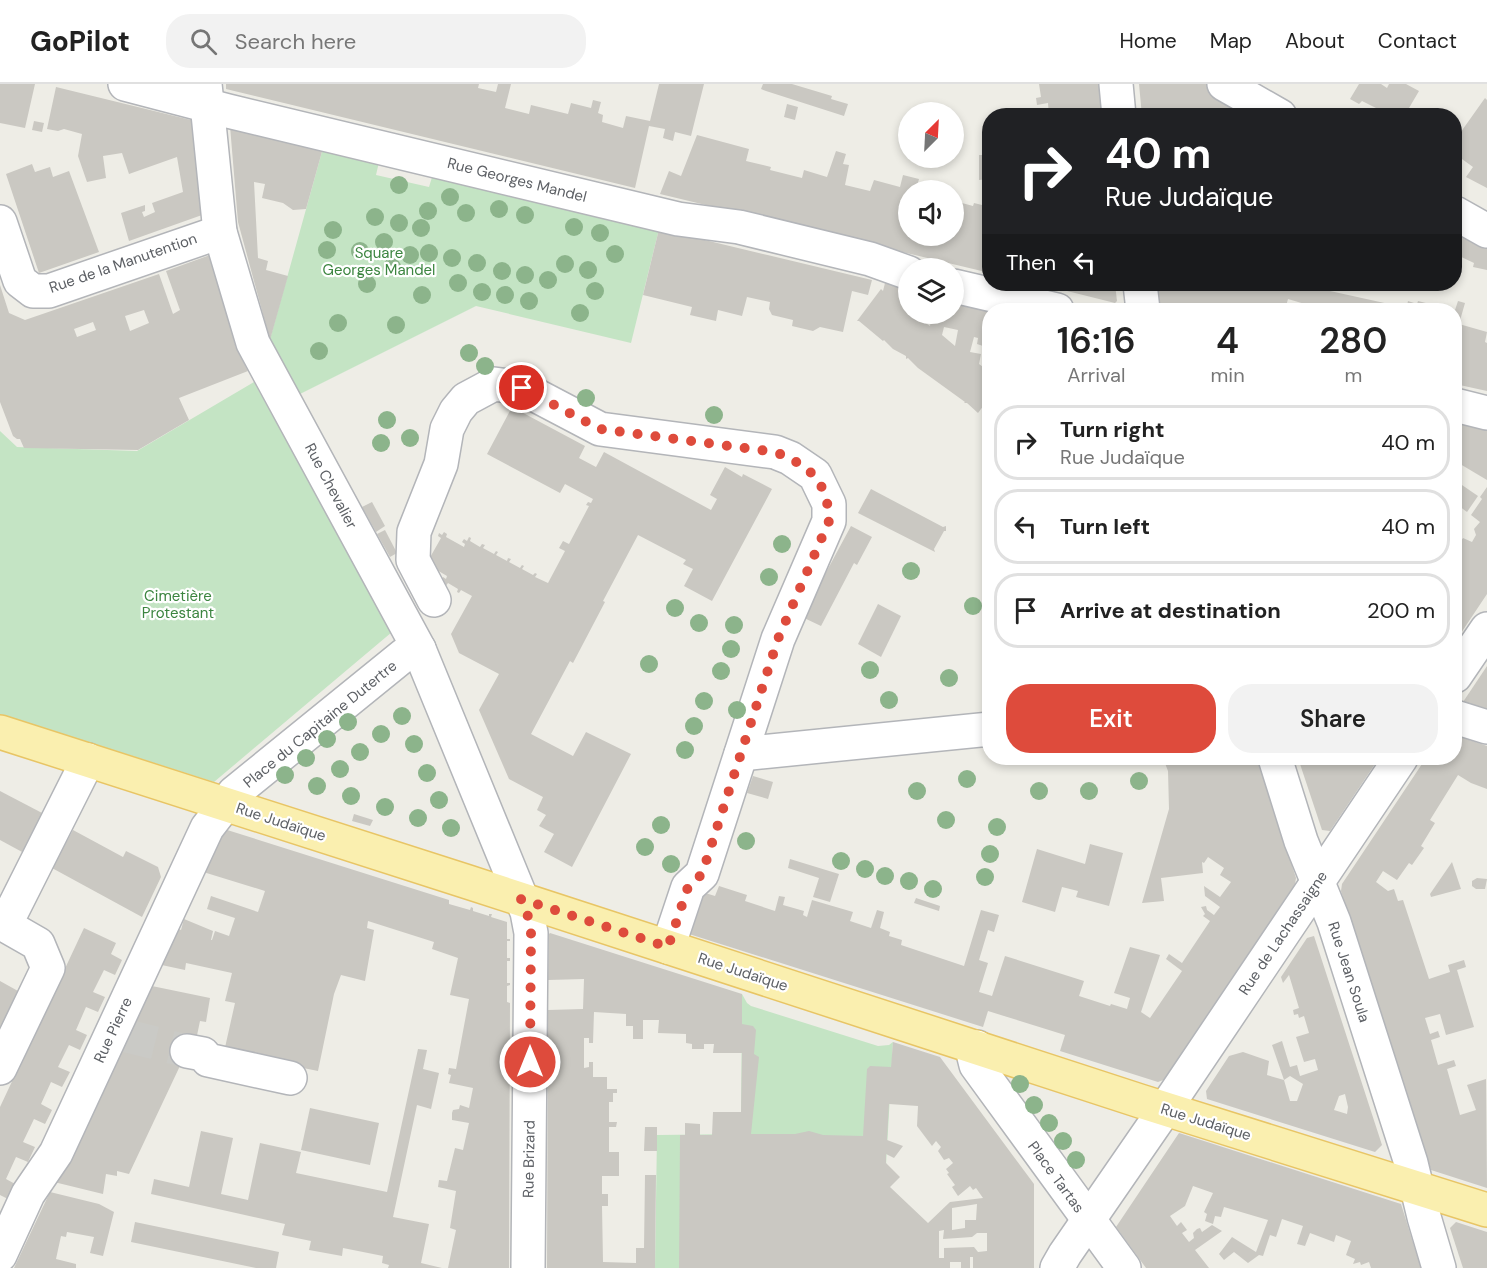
<!DOCTYPE html>
<meta charset="utf-8">
<style>
:root{--surface:#fff;--page:#f2f2f2;--text:#222;--muted:#767676;--line:#e0e0e0;--accent:#de4b3c}
body{margin:0;font-family:"DM Sans",sans-serif;background:var(--page);color:var(--text);height:100vh;display:flex;flex-direction:column;font-size:22px;white-space:nowrap}
*{box-sizing:border-box;margin:0}
p{font-size:20px;color:var(--muted)}
.icon{flex:none;width:33px;height:33px;fill:none;stroke:currentColor;stroke-width:2;stroke-linecap:round;stroke-linejoin:round}
.map{position:relative;flex:1;overflow:hidden}
.side{position:absolute;left:982px;top:219px;width:480px;height:462px;display:flex;flex-direction:column;background:var(--surface);border-radius:24px;box-shadow:0 3px 9px #0003}
.side>*{flex:none}
.top-card{position:absolute;left:982px;top:24px;width:480px;height:183px;border-radius:24px;box-shadow:0 3px 9px #0003;background:#202124;color:#fff;overflow:hidden}
.needle{width:39px;rotate:24deg}
.buttons{position:absolute;left:898px;top:18px;display:grid;gap:12px}
.buttons a{display:grid;place-items:center;width:66px;height:66px;border-radius:50%;background:var(--surface);box-shadow:0 3px 9px #0003;font-size:30px}
.pin{position:absolute;display:grid;place-items:center;width:51px;height:51px;color:#fff;margin:-26px;border:3px solid #fff;border-radius:50%;box-shadow:0 2px 6px #0007}
.me{position:absolute;width:66px;margin:-33px;rotate:0deg;stroke-linejoin:round;filter:drop-shadow(0 0 4px #0008)}
.turn{display:flex;align-items:center;gap:21px;height:126px;padding:0 24px;font-size:27px}
.turn .icon{width:78px;height:78px;stroke-width:2.5}
.turn b{display:block;font-size:42px;line-height:51px}
.then{display:flex;align-items:center;height:57px;padding:0 24px;background:#0003;gap:12px;font-size:22px}
.eta{display:flex;justify-content:space-evenly;align-items:center;height:102px;text-align:center}
.eta b{font-size:36px;font-weight:600;line-height:42px}
.primary-button{display:flex;gap:12px;margin-top:auto;padding:12px 24px}
.primary-button a{flex:1;height:69px;border-radius:24px;background:var(--accent);color:#fff;font-size:24px;font-weight:600;line-height:69px;text-align:center}
.primary-button a+a{background:var(--page);color:var(--text)}
ul{padding:0;list-style:none}
li{display:flex;align-items:center;gap:18px;height:75px;margin:0 12px 9px;padding:0 12px;border:3px solid var(--line);border-radius:24px}
li div{flex:1}
li b{display:block;font-size:22px}
li em{font-style:normal}
header{display:flex;align-items:center;gap:36px;box-sizing:border-box;height:84px;padding:0 30px;background:var(--surface);border-bottom:2px solid var(--line)}
header strong{font-size:28px}
nav{display:flex;gap:33px;margin-inline-start:auto;font-size:21px}
.search{width:420px;height:54px;background:var(--page);display:flex;align-items:center;gap:15px;box-sizing:border-box;padding:0 21px;border-radius:24px;color:var(--muted);font-size:22px}
.map>svg:first-child{display:block}
.green{fill:#c4e4c4}
.building{fill:#cac8c2;fill-rule:evenodd}
.lines{fill:none;stroke-linecap:round;stroke-linejoin:round}
.minor-tunnel{stroke:#cacac6;stroke-width:33;stroke-dasharray:33 16;stroke-linecap:butt}
.minor-casing{stroke:#b3b5b9;stroke-width:36}
.major-casing{stroke:#e8c565;stroke-width:36}
.minor{stroke:#fff;stroke-width:33}
.major{stroke:#faefaf;stroke-width:33}
.tree{fill:#8cb48b}
.route{stroke:#de4b3c;stroke-width:10;stroke-dasharray:0 18}
.labels{text-anchor:middle;stroke-width:4.5;stroke-linejoin:round;paint-order:stroke}
.street-label{font-size:15px;fill:#5d6065;stroke:#fff}
.park-label{font-size:15px;fill:#3c8540;stroke:#fff}
</style>
<header>
<strong>GoPilot</strong>
<div class="search"><svg class="icon" aria-label="search" viewBox="0 0 24 24"><circle cx="10" cy="10" r="6"/><path d="M15 15l6 6"/></svg>Search here</div>
<nav><a>Home</a><a>Map</a><a>About</a><a>Contact</a></nav>
</header>
<div class="map">
<svg width="1487" height="1184" viewBox="0 0 1487 1184">
<rect width="100%" height="100%" fill="#eeede6"/>
<g class="green">
<path d="M323,64L379,78L376,91L429,103L433,90L659,145L631,259L476,222L300,310L270,255Z"/>
<path d="M254,298L392,548L214,698L0,630V347L17,363L137,367Z"/>
<path d="M742,910L747,919L751,922L878,962L889,961L893,958L885,1099L927,1184H655L657,1051L741,1050Z"/>
</g>
<g class="building">
<path d="M0,0H35L25,44L0,39Z"/>
<path d="M226,0H479L478,4L496,8L498,0H511L505,24L529,30L531,21L568,30L571,19L591,24L593,16L601,18L598,29L603,31L602,38L623,44L626,32L650,37L659,0H704L691,52L675,48L673,57L663,54L665,45L649,42L635,104L226,5Z"/>
<path d="M763,0H792L832,12L831,15L848,20L844,32L766,7L761,5Z"/>
<path d="M1039,0H1100L1102,32H1049L1048,19L1037,21L1036,14L1041,13Z"/>
<path d="M1139,0H1208L1245,21L1240,32H1189L1184,29L1183,32H1142Z"/>
<path d="M1359,0H1381L1387,4L1389,0H1406L1419,7L1409,24L1422,32H1372L1376,24L1362,17L1359,20L1350,15Z"/>
<path d="M56,3L195,37L202,131L129,157L121,129L145,121V127L142,128L144,133L155,128L152,119L183,108L177,73L129,90L122,69L103,72L106,94L87,98L78,72L82,50L64,45L58,47L47,45Z"/>
<path d="M1485,14L1487,16V104L1466,93L1473,83L1455,70V50L1458,52Z"/>
<path d="M787,20L798,23L795,36L784,33Z"/>
<path d="M34,37L44,39L42,48L32,46Z"/>
<path d="M230,42L323,64L306,125L293,126L283,119L262,114L265,100L254,98L258,174L268,177L266,186L288,192L270,256L238,138Z"/>
<path d="M697,51L749,65L746,77L771,83L770,86L802,94L804,86L827,93L836,67L846,70L843,80L849,81L845,101L870,107L874,96L900,103L903,91L919,95L916,106H909V152H954V127L960,129L962,119L973,122L974,119L990,123V189L660,110L669,87L681,92Z"/>
<path d="M979,71H990V95L979,96Z"/>
<path d="M32,80L35,88L50,83L53,93L69,87L99,168L39,189L6,90Z"/>
<path d="M1455,137L1487,155V186L1473,183L1474,179L1455,170Z"/>
<path d="M659,145L872,196L868,211L852,207L843,248L820,243L813,247L792,242L793,236L772,231L769,225L770,218L747,213L742,232L718,226L716,237L690,231L692,223L643,211Z"/>
<path d="M210,171L236,264L248,287L179,314L189,336L138,366L24,364L20,355H17L13,352L0,318V201L9,229L25,236L159,190L173,230L180,226L166,187ZM144,226L149,239L130,247L125,232ZM93,238L96,246L77,253L74,245Z"/>
<path d="M885,199L909,205V230H922L921,236L930,242L932,230H954V215L990,226V269L982,267L983,262L977,260L978,254L974,253L970,268L981,270L979,280L990,288V313L978,329L967,319H964L965,318L918,284L908,274L906,275V272L893,265L884,256L883,257L859,237H857L881,205L883,207ZM944,243L958,246L955,262L942,251Z"/>
<path d="M1039,200H1115L1117,217L1115,219Z"/>
<path d="M1155,200H1332L1330,207L1389,220L1388,226H1325L1288,215L1285,226H1157Z"/>
<path d="M1408,217L1417,220L1418,217L1453,226H1406Z"/>
<path d="M1458,217L1465,219L1459,240L1487,248L1485,258L1487,259V307L1455,300V226Z"/>
<path d="M512,323L585,362L579,374L596,383L604,368L711,426L717,415L710,411L725,383L742,393L743,390L772,405L712,517L684,502L693,485L683,480L686,476L638,451L603,517L605,518L573,579L570,577L531,650L573,672L586,648L631,670L572,783L544,768L554,750L539,742L546,731L537,726L543,713L509,695L479,626L499,590L459,569L451,550L472,512L461,506L459,509L457,508L458,505L448,499L445,503L443,501L444,498L441,496L443,493L446,495L447,492L430,482L428,477L441,454L438,452L439,449L442,451L444,448L447,450L446,453L464,463L465,460L462,458L464,455L467,457L469,453L471,454L470,457L480,463L482,460L485,461L483,464L494,470L496,467L498,468L496,471L507,477L508,474L511,475L509,478L520,484L522,481L524,482L522,485L533,491L535,489L537,490L535,493L548,499L565,467L559,464L563,457L569,460L589,422L586,421L588,418L591,419L593,415L565,400L560,409L487,370Z"/>
<path d="M1455,336L1487,343V396L1455,377Z"/>
<path d="M1459,399L1478,412L1467,428L1455,419V406Z"/>
<path d="M1487,403V510L1455,558V463L1456,464L1463,454L1472,458L1476,451L1474,445L1480,438L1471,431L1482,415L1480,413Z"/>
<path d="M871,405L943,443L946,442V447H944L934,465L935,468L858,429Z"/>
<path d="M372,418L385,442L376,448L362,423Z"/>
<path d="M851,442L872,453L857,481L854,479L821,542L802,533Z"/>
<path d="M385,446L397,469L390,473L377,450Z"/>
<path d="M878,520L901,532L881,573L858,560Z"/>
<path d="M1487,582V629L1463,618Z"/>
<path d="M1455,651L1487,662V705L1471,699L1458,691L1430,736L1435,739L1421,762L1424,764L1412,781L1409,779L1397,796L1383,787L1376,798L1388,807L1394,805L1398,817L1403,816L1429,895L1450,888L1448,881L1464,876L1466,883L1457,886L1474,943L1446,951L1440,930L1425,934L1430,950L1438,947L1440,953L1431,956L1438,981L1454,976L1456,982L1447,985L1460,1031L1476,1026L1467,1001L1486,995L1487,1104L1431,1086L1341,807L1342,800L1426,674H1455Z"/>
<path d="M1163,674H1257L1296,794L1295,800L1166,995L1158,998L1060,967L1065,951L988,927L983,943L689,850L702,808L715,812L719,802L747,811L745,817L775,827L779,812L785,813L783,821L804,827L803,831L807,833L812,816L853,828L850,837L871,844L877,826L884,828L880,844L890,848L889,852L902,856L901,861L964,882L981,826L999,831L994,848L988,846L979,876L988,879L979,908L992,912L1005,872L1084,897L1079,912L1110,922L1111,920L1127,925L1130,914L1114,909L1130,863L1160,871L1141,928L1150,934L1182,887L1166,875L1169,870L1182,879L1210,837L1203,832L1205,830L1201,823L1206,822L1207,826L1214,831L1220,823L1205,812L1204,802L1220,813L1231,798L1220,791L1224,784L1208,773L1204,779L1202,778L1203,789L1161,794L1164,817L1142,819L1169,725L1168,687Z"/>
<path d="M1298,674H1379L1330,747L1322,746Z"/>
<path d="M753,692L773,698L768,715L747,709Z"/>
<path d="M0,707L44,730L24,769L0,756Z"/>
<path d="M354,730L373,736L370,742L352,737Z"/>
<path d="M224,745L449,816V820L470,826L471,823L473,824V827L489,832V830H492L491,833L507,838V855H510V857H507V874H510V877H507V899H510V901L507,902V918L510,919L509,1184H448L456,1146L450,1144L456,1107L438,1103L439,1096L447,1097L455,1064L463,1066L469,1039L452,1036V1029L453,1026L459,1025L460,1021L469,1024L473,1004L449,999L451,991L448,990L449,984L456,985L469,915L450,911L458,874L432,865L434,858L368,837L367,844L374,846L365,897L341,891L334,910L318,987L224,968L235,919L225,917L232,889L186,879L185,886L157,880L174,843L181,846L184,835L213,847L211,856H212L215,847L229,852L235,834L207,825L211,812L258,828L265,807L200,787Z"/>
<path d="M73,746L123,773L126,767L158,783L161,793L142,833L52,784Z"/>
<path d="M1090,760L1123,769L1109,822L1076,813L1078,807L1062,803L1055,828L1022,818L1037,765L1085,780Z"/>
<path d="M790,775L839,790L830,818L813,813L819,794L788,784Z"/>
<path d="M1452,778L1461,805L1431,813L1430,810Z"/>
<path d="M1477,794L1487,795L1485,805H1476L1472,802V797Z"/>
<path d="M916,814L940,822L939,827L914,819Z"/>
<path d="M84,844L116,859L111,870L122,876L115,891L104,886L93,908L105,913L98,928L86,923L76,946L87,951L80,966L69,961L58,983L70,988L62,1003L51,998L41,1020L52,1026L45,1040L34,1035L23,1058L35,1063L28,1078L16,1073L6,1095L17,1101L10,1116L0,1111V1023Z"/>
<path d="M550,849L742,910V940L753,942L756,946L754,970L759,973L751,1050H795L809,1047L823,1051L863,1052L867,985L870,982L891,983L893,958L940,973L1034,1100V1184H973V1173H970V1184H961V1178H950V1184H679L680,1051H685V1039L700,1040V1051H712L713,1028H741L742,969H713L714,960H704V965H692V960L686,959V950L658,949L659,936H643V955H633V942H626V930L594,928L593,959H589V954H584V984L589,983V978H593V993H607V1005H617V1009H613V1018H609V1038H617L616,1043H609V1068H619V1092H602V1110H608V1122H602L603,1178L636,1179V1164H644L645,1091H656L655,1184H547L548,926L583,925L584,895L548,896L549,850ZM889,1020L918,1022L917,1042L932,1062L936,1057L941,1063L938,1067L944,1076L949,1074L953,1079L946,1085L949,1089L947,1090L955,1101L952,1103L958,1112L970,1102L973,1106L976,1104L983,1114L950,1118L928,1139L890,1103L900,1093L886,1079V1070L894,1074L903,1062L887,1056ZM977,1120L976,1136H965V1144L952,1146V1124ZM944,1146L943,1155L972,1153L977,1149H987V1167L978,1168L974,1163L944,1164V1174H939V1147Z"/>
<path d="M1314,852L1382,1061L1375,1068L1207,1015L1206,1007L1229,972L1243,968L1269,977L1267,991L1284,996L1290,1017H1297L1303,1000L1290,992L1284,996L1272,961L1282,957L1290,983L1297,981L1300,992L1318,986L1315,975L1304,978L1296,953L1309,949L1304,932L1299,934L1298,930L1294,931L1293,926L1299,924L1289,891L1283,899L1281,893L1307,854ZM1345,1010L1348,1023L1347,1030L1334,1026L1339,1012Z"/>
<path d="M0,897L18,907L0,947Z"/>
<path d="M147,901L210,914L206,938L200,937L195,961L187,967L129,1090L117,1087V1092L106,1090L103,1110L54,1098Z"/>
<path d="M418,965L427,966L423,985L439,989L431,1025L417,1021L393,1133L429,1140L421,1179L442,1184H388L389,1181L382,1179L383,1172L343,1164L342,1172L309,1166L311,1157L282,1151L285,1140L151,1110L154,1095L189,1103L201,1047L233,1054L221,1110L248,1116L260,1059L301,1068L296,1089L387,1108Z"/>
<path d="M310,1024L379,1039L370,1081L301,1066Z"/>
<path d="M645,1043H657V1067H644Z"/>
<path d="M1179,1049L1401,1120L1421,1184H1371L1369,1178L1361,1181L1360,1178L1353,1180L1355,1175L1346,1171L1351,1157L1336,1151L1334,1158L1310,1149L1305,1162L1297,1160L1303,1142L1282,1135L1276,1153L1270,1151L1263,1172L1259,1171L1248,1179L1234,1168L1224,1176L1219,1170L1232,1153L1256,1168L1268,1136L1224,1123L1221,1133L1215,1132L1213,1140L1205,1137L1207,1130L1204,1128L1213,1109L1193,1102L1185,1122L1170,1132L1177,1142L1181,1138L1187,1146L1182,1149L1189,1158L1194,1154L1193,1149L1197,1145L1200,1144L1202,1148L1212,1141L1222,1147L1195,1166L1209,1184H1146L1116,1143Z"/>
<path d="M50,1108L99,1120L114,1128L103,1172L90,1169L94,1153L67,1148L66,1153L61,1152L56,1175L76,1180V1184H14Z"/>
<path d="M135,1138L279,1168L276,1184H256L131,1158Z"/>
<path d="M1456,1138L1487,1148V1184H1463L1450,1144Z"/>
</g>
<g class="lines">
<path class="minor-tunnel" d="M123,951L187,967"/>
<defs>
<g id="minor">
<path d="M125,0L228,27L678,135L739,143L870,175L909,189"/>
<path d="M205,0L220,148L253,259L419,565L527,828L531,849L528,1184"/>
<path d="M1116,0L1119,32"/>
<path d="M1224,0L1280,32"/>
<path d="M1455,129L1487,147"/>
<path d="M0,138L20,197L33,207H49L220,148"/>
<path d="M1140,200L1143,226"/>
<path d="M954,202L1057,226"/>
<path d="M1455,321L1487,329"/>
<path d="M434,516L413,476L414,448L441,380L447,345L456,327L466,315L494,300L522,304L600,345L775,368L790,374L815,391L829,420V437L778,555L702,790L688,803L668,863"/>
<path d="M1455,592L1487,545"/>
<path d="M1455,633L1487,643"/>
<path d="M741,670L990,645"/>
<path d="M1275,674L1301,757L1334,838L1411,1079L1424,1133L1439,1184"/>
<path d="M977,963L974,973L976,981L1124,1184"/>
<path d="M187,967L203,970L208,976L290,994"/>
<path d="M0,984L48,884L38,860L5,841L88,676"/>
<path d="M0,1171L28,1110L56,1069L207,744L234,709L404,571L419,565"/>
<path d="M1057,1184L1065,1170L1165,1025L1401,674"/>
</g>
<path id="major" d="M0,648L468,798L1140,1017L1487,1126"/>
</defs>
<use href="#minor" class="minor-casing"/>
<use href="#major" class="major-casing"/>
<use href="#minor" class="minor"/>
<use href="#major" class="major"/>
</g>
<g class="tree">
<circle cx="399" cy="101" r="9"/>
<circle cx="450" cy="113" r="9"/>
<circle cx="499" cy="125" r="9"/>
<circle cx="428" cy="127" r="9"/>
<circle cx="466" cy="129" r="9"/>
<circle cx="525" cy="131" r="9"/>
<circle cx="375" cy="133" r="9"/>
<circle cx="399" cy="139" r="9"/>
<circle cx="574" cy="143" r="9"/>
<circle cx="421" cy="144" r="9"/>
<circle cx="333" cy="146" r="9"/>
<circle cx="600" cy="149" r="9"/>
<circle cx="384" cy="158" r="9"/>
<circle cx="327" cy="166" r="9"/>
<circle cx="360" cy="167" r="9"/>
<circle cx="429" cy="169" r="9"/>
<circle cx="615" cy="170" r="9"/>
<circle cx="410" cy="171" r="9"/>
<circle cx="452" cy="174" r="9"/>
<circle cx="477" cy="179" r="9"/>
<circle cx="565" cy="180" r="9"/>
<circle cx="392" cy="183" r="9"/>
<circle cx="588" cy="186" r="9"/>
<circle cx="502" cy="187" r="9"/>
<circle cx="525" cy="191" r="9"/>
<circle cx="548" cy="196" r="9"/>
<circle cx="458" cy="199" r="9"/>
<circle cx="367" cy="200" r="9"/>
<circle cx="595" cy="207" r="9"/>
<circle cx="482" cy="208" r="9"/>
<circle cx="422" cy="211" r="9"/>
<circle cx="505" cy="211" r="9"/>
<circle cx="529" cy="217" r="9"/>
<circle cx="580" cy="229" r="9"/>
<circle cx="338" cy="239" r="9"/>
<circle cx="396" cy="241" r="9"/>
<circle cx="319" cy="267" r="9"/>
<circle cx="469" cy="269" r="9"/>
<circle cx="485" cy="282" r="9"/>
<circle cx="586" cy="314" r="9"/>
<circle cx="714" cy="331" r="9"/>
<circle cx="387" cy="336" r="9"/>
<circle cx="410" cy="354" r="9"/>
<circle cx="381" cy="359" r="9"/>
<circle cx="782" cy="460" r="9"/>
<circle cx="911" cy="487" r="9"/>
<circle cx="769" cy="493" r="9"/>
<circle cx="973" cy="522" r="9"/>
<circle cx="675" cy="524" r="9"/>
<circle cx="699" cy="539" r="9"/>
<circle cx="734" cy="541" r="9"/>
<circle cx="731" cy="565" r="9"/>
<circle cx="649" cy="580" r="9"/>
<circle cx="870" cy="586" r="9"/>
<circle cx="721" cy="587" r="9"/>
<circle cx="949" cy="594" r="9"/>
<circle cx="889" cy="616" r="9"/>
<circle cx="704" cy="617" r="9"/>
<circle cx="737" cy="626" r="9"/>
<circle cx="402" cy="632" r="9"/>
<circle cx="348" cy="638" r="9"/>
<circle cx="694" cy="642" r="9"/>
<circle cx="381" cy="650" r="9"/>
<circle cx="327" cy="655" r="9"/>
<circle cx="414" cy="660" r="9"/>
<circle cx="685" cy="666" r="9"/>
<circle cx="360" cy="668" r="9"/>
<circle cx="306" cy="674" r="9"/>
<circle cx="340" cy="685" r="9"/>
<circle cx="427" cy="689" r="9"/>
<circle cx="285" cy="691" r="9"/>
<circle cx="967" cy="695" r="9"/>
<circle cx="1139" cy="697" r="9"/>
<circle cx="317" cy="702" r="9"/>
<circle cx="917" cy="707" r="9"/>
<circle cx="1039" cy="707" r="9"/>
<circle cx="1089" cy="707" r="9"/>
<circle cx="351" cy="712" r="9"/>
<circle cx="439" cy="716" r="9"/>
<circle cx="385" cy="723" r="9"/>
<circle cx="418" cy="734" r="9"/>
<circle cx="946" cy="736" r="9"/>
<circle cx="661" cy="741" r="9"/>
<circle cx="997" cy="743" r="9"/>
<circle cx="451" cy="744" r="9"/>
<circle cx="746" cy="757" r="9"/>
<circle cx="645" cy="763" r="9"/>
<circle cx="990" cy="770" r="9"/>
<circle cx="841" cy="777" r="9"/>
<circle cx="671" cy="780" r="9"/>
<circle cx="865" cy="785" r="9"/>
<circle cx="885" cy="792" r="9"/>
<circle cx="985" cy="793" r="9"/>
<circle cx="909" cy="797" r="9"/>
<circle cx="933" cy="805" r="9"/>
<circle cx="1020" cy="1000" r="9"/>
<circle cx="1034" cy="1021" r="9"/>
<circle cx="1049" cy="1039" r="9"/>
<circle cx="1063" cy="1057" r="9"/>
<circle cx="1076" cy="1076" r="9"/>
</g>
<g class="lines">
<path class="route" d="M522,304L600,345L775,368C810,382 828,397 829,437L778,555L702,790L688,803L668,863L521,815L527,828L531,849L530,978"/>
</g>
<g class="labels">
<g class="street-label">
<text transform="translate(517 96) rotate(14)" y="5">Rue Georges Mandel</text>
<text transform="translate(123 179) rotate(-19)" y="5">Rue de la Manutention</text>
<text transform="translate(331 402) rotate(62)" y="5">Rue Chevalier</text>
<text transform="translate(320 640) rotate(-39)" y="5">Place du Capitaine Dutertre</text>
<text transform="translate(281 738) rotate(18)" y="5">Rue Judaïque</text>
<text transform="translate(1283 849) rotate(-56)" y="5">Rue de Lachassaigne</text>
<text transform="translate(743 888) rotate(18)" y="5">Rue Judaïque</text>
<text transform="translate(1349 888) rotate(72)" y="5">Rue Jean Soula</text>
<text transform="translate(113 946) rotate(-65)" y="5">Rue Pierre</text>
<text transform="translate(1206 1038) rotate(17)" y="5">Rue Judaïque</text>
<text transform="translate(529 1075) rotate(-89)" y="5">Rue Brizard</text>
<text transform="translate(1056 1093) rotate(54)" y="5">Place Tartas</text>
</g>
<g class="park-label">
<text x="379" y="174">Square<tspan x="379" dy="17">Georges Mandel</tspan></text>
<text x="178" y="517">Cimetière<tspan x="178" dy="17">Protestant</tspan></text>
</g>
</g>
</svg>
<div class="buttons">
<a><svg class="needle" viewBox="-14 -14 28 28"><path d="M0-13l5 13h-10z" fill="#e53935"/><path d="M0 13l5-13h-10z" fill="#767676"/></svg></a>
<a><svg class="icon" aria-label="sound" viewBox="0 0 24 24"><path d="M4 9h4l5-4v14l-5-4H4zM17 9q2 3 0 6"/></svg></a>
<a><svg class="icon" aria-label="layers" viewBox="0 0 24 24"><path d="M12 4l9 5-9 5-9-5zM3 14l9 5 9-5"/></svg></a>
</div>
<div class="pin" style="left:522px;top:304px;background:#d93025"><svg class="icon" aria-label="arrive" viewBox="0 0 24 24"><path d="M6 21V4h12l-3 4 3 4H6"/></svg></div>
<svg class="me" style="left:530px;top:978px" viewBox="-20 -20 40 40"><circle r="17" fill="#de4b3c" stroke="#fff" stroke-width="3"/><path d="M0-11L8 9 0 5-8 9z" fill="#fff"/></svg>
<div class="top-card">
<div class="turn"><svg class="icon" aria-label="right" viewBox="0 0 24 24"><path d="M7 20v-9h11M14 6l5 5-5 5"/></svg><div><b>40 m</b>Rue Judaïque</div></div>
<div class="then">Then<svg class="icon" aria-label="left" viewBox="0 0 24 24"><path d="M17 20v-9H6M10 6l-5 5 5 5"/></svg></div>
</div>
<section class="side">
<div class="eta">
<div><b>16:16</b><p>Arrival</p></div>
<div><b>4</b><p>min</p></div>
<div><b>280</b><p>m</p></div>
</div>
<ul>
<li><svg class="icon" aria-label="right" viewBox="0 0 24 24"><path d="M7 20v-9h11M14 6l5 5-5 5"/></svg><div><b>Turn right</b><p>Rue Judaïque</p></div><em>40 m</em></li>
<li><svg class="icon" aria-label="left" viewBox="0 0 24 24"><path d="M17 20v-9H6M10 6l-5 5 5 5"/></svg><div><b>Turn left</b></div><em>40 m</em></li>
<li><svg class="icon" aria-label="arrive" viewBox="0 0 24 24"><path d="M6 21V4h12l-3 4 3 4H6"/></svg><div><b>Arrive at destination</b></div><em>200 m</em></li>
</ul>
<div class="primary-button"><a>Exit</a><a>Share</a></div>
</section>
</div>
